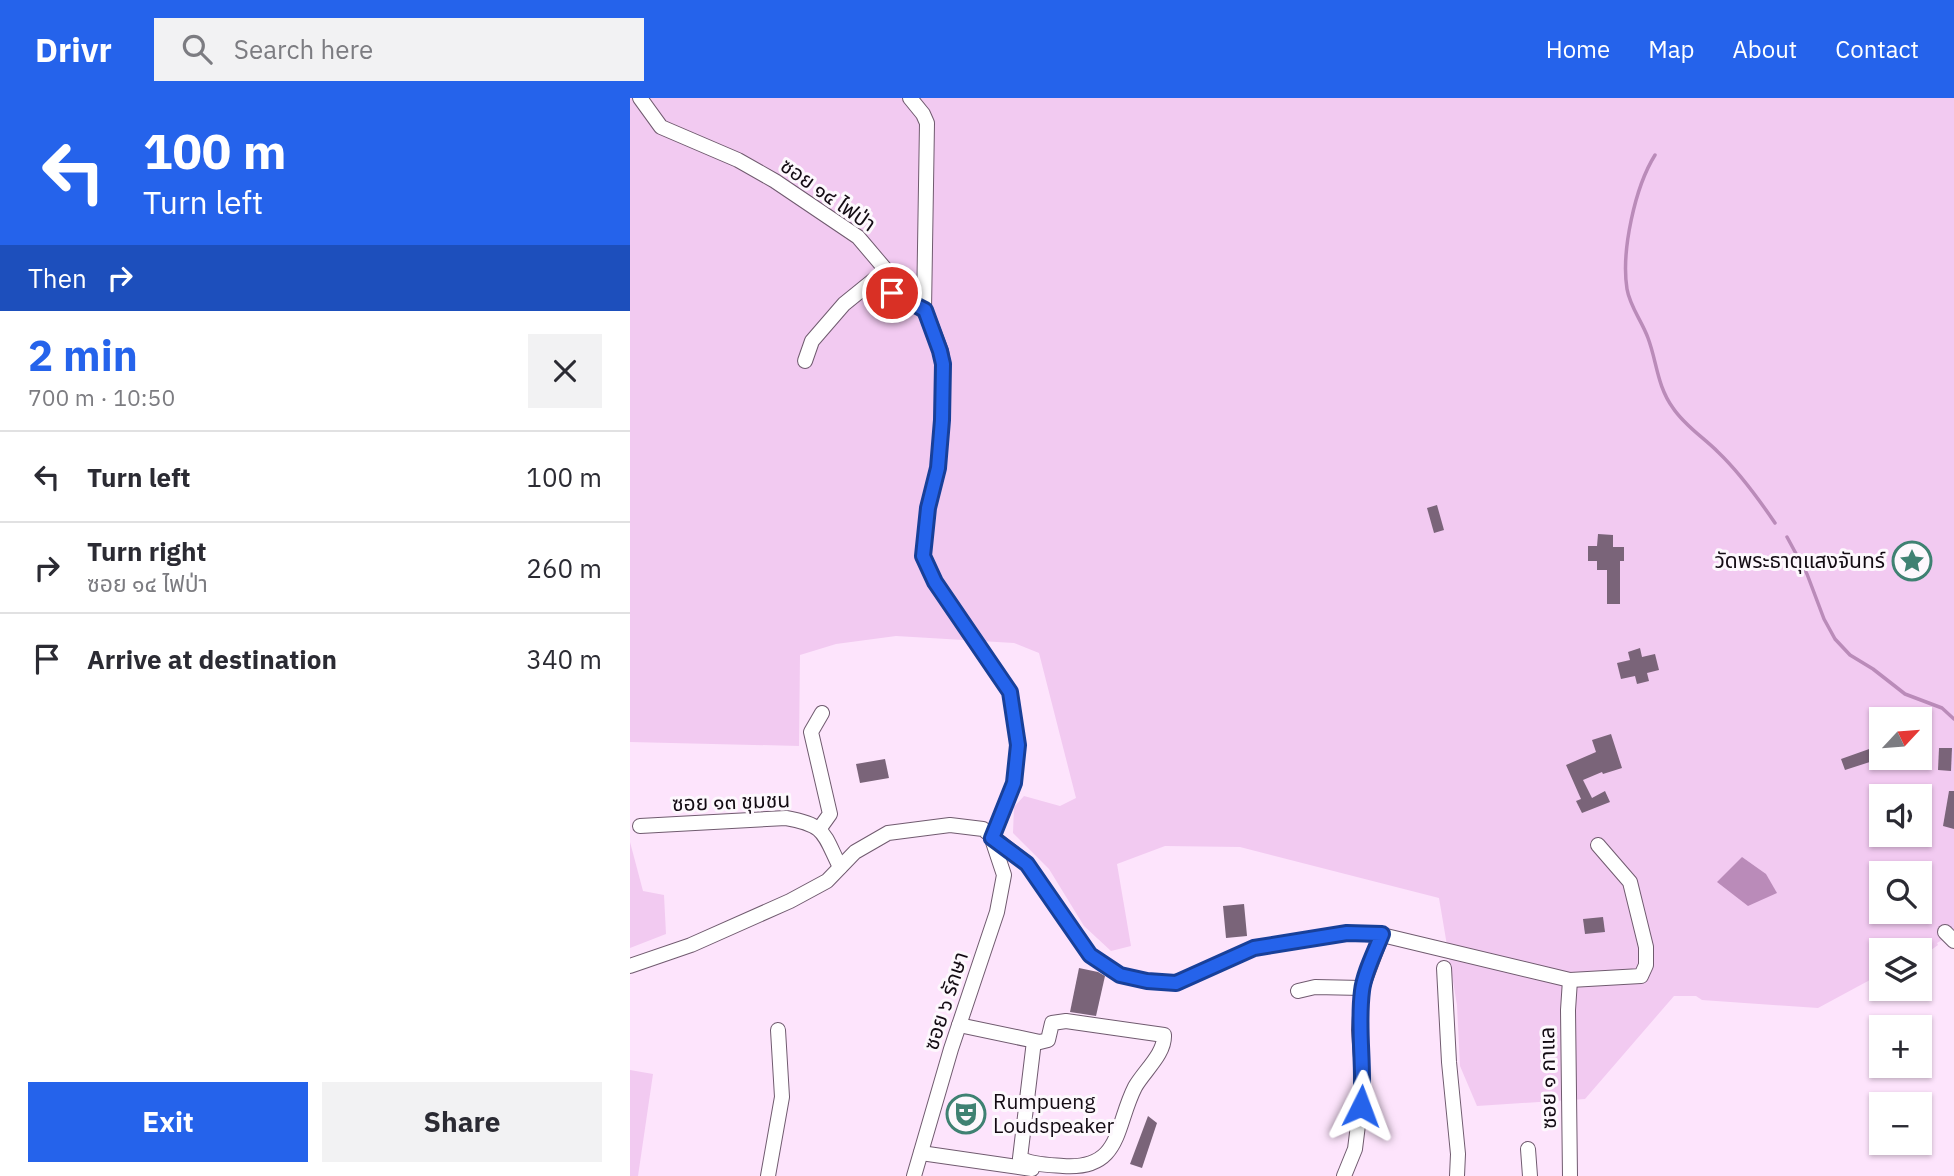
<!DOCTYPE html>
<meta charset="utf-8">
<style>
:root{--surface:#fff;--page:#f2f2f3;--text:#2b2b33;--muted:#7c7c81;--line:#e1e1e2;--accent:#2563eb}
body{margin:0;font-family:"IBM Plex Sans","Noto Sans Thai",sans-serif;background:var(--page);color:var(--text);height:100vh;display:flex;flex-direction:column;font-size:26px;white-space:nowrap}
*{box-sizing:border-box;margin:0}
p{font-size:23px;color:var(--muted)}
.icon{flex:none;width:38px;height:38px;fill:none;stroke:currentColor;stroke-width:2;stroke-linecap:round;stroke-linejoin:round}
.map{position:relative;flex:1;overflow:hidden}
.drawer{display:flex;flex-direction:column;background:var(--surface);width:630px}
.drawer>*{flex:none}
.guide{background:#2563eb;color:#fff;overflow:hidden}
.needle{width:46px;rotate:64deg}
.fabs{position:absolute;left:1239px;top:609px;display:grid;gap:14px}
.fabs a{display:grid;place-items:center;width:63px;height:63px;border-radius:0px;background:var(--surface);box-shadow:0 2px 5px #0004;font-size:35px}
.pin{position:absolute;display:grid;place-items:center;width:60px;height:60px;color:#fff;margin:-30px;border:4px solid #fff;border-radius:50%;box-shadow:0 2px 7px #0007}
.me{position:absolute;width:77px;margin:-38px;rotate:3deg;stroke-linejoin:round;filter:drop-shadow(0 0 5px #0008)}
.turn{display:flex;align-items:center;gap:24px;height:147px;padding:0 28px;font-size:32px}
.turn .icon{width:91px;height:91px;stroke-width:2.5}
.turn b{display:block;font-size:49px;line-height:60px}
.then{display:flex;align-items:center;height:66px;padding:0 28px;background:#0003;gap:14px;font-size:26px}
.round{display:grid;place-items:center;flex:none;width:74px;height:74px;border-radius:0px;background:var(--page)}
.overview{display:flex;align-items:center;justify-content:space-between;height:119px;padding:0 28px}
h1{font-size:42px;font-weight:700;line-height:52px;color:var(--accent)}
.button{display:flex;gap:14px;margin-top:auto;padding:14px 28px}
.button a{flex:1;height:80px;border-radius:0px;background:var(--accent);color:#fff;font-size:28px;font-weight:700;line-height:80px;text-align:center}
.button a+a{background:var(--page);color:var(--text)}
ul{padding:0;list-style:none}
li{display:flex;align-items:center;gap:21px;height:91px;padding:0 28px;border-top:2px solid var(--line)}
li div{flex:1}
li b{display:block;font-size:26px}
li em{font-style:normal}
header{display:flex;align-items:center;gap:42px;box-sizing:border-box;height:98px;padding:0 35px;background:var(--accent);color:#fff}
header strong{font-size:33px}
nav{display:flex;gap:38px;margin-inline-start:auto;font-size:24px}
.search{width:490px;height:63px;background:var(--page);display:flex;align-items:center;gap:18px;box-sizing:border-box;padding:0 24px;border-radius:0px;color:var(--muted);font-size:26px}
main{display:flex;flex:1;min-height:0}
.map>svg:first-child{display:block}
.green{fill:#f2caf1;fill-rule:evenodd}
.water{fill:#ba8bb9}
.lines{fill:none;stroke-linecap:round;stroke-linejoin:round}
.stream{stroke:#ba8bb9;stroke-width:3.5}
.building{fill:#7a6479}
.minor-casing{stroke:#705b6f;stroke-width:16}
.minor{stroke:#fff;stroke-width:14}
.route-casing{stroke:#184099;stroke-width:18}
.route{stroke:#2563eb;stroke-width:12}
.labels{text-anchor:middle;stroke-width:6;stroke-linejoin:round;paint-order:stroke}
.street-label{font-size:21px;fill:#130b13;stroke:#fdf8fd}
.poi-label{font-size:21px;fill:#130b13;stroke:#fdf8fd;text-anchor:end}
</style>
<header>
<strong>Drivr</strong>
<div class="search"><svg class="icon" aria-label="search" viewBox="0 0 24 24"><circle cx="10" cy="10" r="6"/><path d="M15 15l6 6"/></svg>Search here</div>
<nav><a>Home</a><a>Map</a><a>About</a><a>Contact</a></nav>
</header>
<main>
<section class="drawer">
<div class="guide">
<div class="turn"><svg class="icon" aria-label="left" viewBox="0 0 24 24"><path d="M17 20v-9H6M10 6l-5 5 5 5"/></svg><div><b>100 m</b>Turn left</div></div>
<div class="then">Then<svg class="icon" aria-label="right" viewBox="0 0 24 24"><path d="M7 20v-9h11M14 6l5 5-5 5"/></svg></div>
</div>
<div class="overview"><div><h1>2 min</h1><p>700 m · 10:50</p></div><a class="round"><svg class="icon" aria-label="close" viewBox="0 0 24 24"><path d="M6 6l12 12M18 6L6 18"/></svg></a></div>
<ul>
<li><svg class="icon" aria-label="left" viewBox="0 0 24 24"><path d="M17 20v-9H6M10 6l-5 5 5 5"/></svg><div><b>Turn left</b></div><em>100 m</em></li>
<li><svg class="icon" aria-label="right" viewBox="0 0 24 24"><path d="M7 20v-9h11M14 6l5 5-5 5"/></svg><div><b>Turn right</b><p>ซอย ๑๔ ไฟป่า</p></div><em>260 m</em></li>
<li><svg class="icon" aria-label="arrive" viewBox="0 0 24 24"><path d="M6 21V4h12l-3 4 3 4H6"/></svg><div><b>Arrive at destination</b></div><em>340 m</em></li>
</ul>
<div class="button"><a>Exit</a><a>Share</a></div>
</section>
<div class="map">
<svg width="1324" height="1078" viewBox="0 0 1324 1078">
<rect width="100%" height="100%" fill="#fde4fc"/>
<g class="green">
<path d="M0,0H1324V835L1307,845L1308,847L1290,860V852H1251V876L1188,910L1072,902L1066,898H1044L955,1001L847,1008L830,968L827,907L809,800L610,749L535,748L487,766L501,848L481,853L454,828L419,771L383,735L384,709L394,698L430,708L446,700L409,555L384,545L266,538L206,546L170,557L169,648L0,644ZM1251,621H1290V660H1251ZM1251,698H1290V737H1251ZM1251,775H1290V814H1251Z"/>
<path d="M0,744L13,793L34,797L36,836L0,850Z"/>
<path d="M0,972L23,976L8,1078H0Z"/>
</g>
<path class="water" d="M1112,759L1136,776L1147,795L1118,808L1087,784Z"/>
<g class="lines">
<g class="stream">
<path d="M1025,57C1005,89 991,153 997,191C1000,209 1012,223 1018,240C1027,264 1027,288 1043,310C1055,328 1073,339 1088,354C1110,375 1128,400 1145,425"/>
<path d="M1157,439L1177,476L1194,521L1205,541L1220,557L1243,571L1275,596L1312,610L1324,621"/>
</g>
</g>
<g class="building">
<path d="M807,407L814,432L804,435L797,410Z"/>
<path d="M968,436L983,437V449H994V463H990V506H977V472H967V463H958V448H967Z"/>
<path d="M1010,550L1012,559L1025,556L1029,572L1017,575L1019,583L1007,586L1005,578L991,581L987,565L1000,562L998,554Z"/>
<path d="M981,636L992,670L973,676L972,674L953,682L962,700L975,693L980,704L952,715L946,703L951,701L936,667L966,654L962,642Z"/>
<path d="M1251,640V660H1259L1262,668L1250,671L1246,662L1215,672L1211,661L1242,650L1240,643Z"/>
<path d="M1309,650H1322L1321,673L1308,672Z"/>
<path d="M255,661L259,680L230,685L226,666Z"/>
<path d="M1319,693H1324V731L1313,728Z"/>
<path d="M614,806L617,838L596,840L593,808Z"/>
<path d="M973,819L975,834L955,836L953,821Z"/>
<path d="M449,870L468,874L475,878L466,918L440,914Z"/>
<path d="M518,1018L527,1025L512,1070L500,1066Z"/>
</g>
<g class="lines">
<defs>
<g id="minor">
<path d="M10,0L31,29L108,62L145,83L228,139L256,172V186L262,195L289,207L298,219L311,253L313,266L312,322L308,370L298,410L293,458L305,484L380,594L388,647L384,685L362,740"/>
<path d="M280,0L293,16L297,25L294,212"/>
<path d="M175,263L182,243L214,206L256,172"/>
<path d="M10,728L156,720C196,727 193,735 210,769"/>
<path d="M190,730L200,716L181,634L192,615"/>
<path d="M1315,834L1324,843"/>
<path d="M0,868L61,847L160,803L197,783L225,754L258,735L320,727L353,731L397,766L460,857L490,877L517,883L546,885L624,850L717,835L752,837L940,882L1011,878L1016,867V849L1000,784L968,747"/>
<path d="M814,870L819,964L828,1056L827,1078"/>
<path d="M940,882L938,912L940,1078"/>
<path d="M668,893L685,889L732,890"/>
<path d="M329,927L410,944L418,942L422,925L436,923L534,937C535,956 514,973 505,989C485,1028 492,1072 433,1068C420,1067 401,1067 390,1060L404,943"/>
<path d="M898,1051L900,1078"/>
<path d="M291,1055L402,1071"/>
<path d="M138,1078L152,999L148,932"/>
<path d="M284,1078L321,951L367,814L374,777L362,741"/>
<path d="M714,1078L725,1051L733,987L729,932L732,890L752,837"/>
</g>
</defs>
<use href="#minor" class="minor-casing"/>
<use href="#minor" class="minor"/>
</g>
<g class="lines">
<defs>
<path id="route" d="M262,195L295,212L310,253L313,266L312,322L308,370L298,410L293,458L305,484L380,594L388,647L384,685L362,740L397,766L460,857L490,877L517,883L546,885L624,850L717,835L752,836C745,854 734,875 732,893C727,932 735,970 731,1008"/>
</defs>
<use href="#route" class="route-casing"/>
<use href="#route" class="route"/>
</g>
<defs>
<symbol id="sight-ring" viewBox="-11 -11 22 22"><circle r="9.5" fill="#fdf8fd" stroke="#3f8172" stroke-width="1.5"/><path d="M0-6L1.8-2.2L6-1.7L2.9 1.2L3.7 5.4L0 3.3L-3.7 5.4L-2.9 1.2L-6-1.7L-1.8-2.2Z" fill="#3f8172"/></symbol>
<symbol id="theatre-ring" viewBox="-11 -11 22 22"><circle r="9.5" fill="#fdf8fd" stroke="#3f8172" stroke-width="1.5"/><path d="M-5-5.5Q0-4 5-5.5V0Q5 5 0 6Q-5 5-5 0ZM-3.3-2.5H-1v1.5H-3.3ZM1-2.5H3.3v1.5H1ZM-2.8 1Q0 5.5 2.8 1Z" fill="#3f8172"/></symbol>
</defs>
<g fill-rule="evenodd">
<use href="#sight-ring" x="1260" y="441" width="44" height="44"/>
<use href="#theatre-ring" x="314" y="994" width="44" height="44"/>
</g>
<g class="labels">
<g class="street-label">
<text transform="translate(198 97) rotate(35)" y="7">ซอย ๑๔ ไฟป่า</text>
<text transform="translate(101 704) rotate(-2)" y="7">ซอย ๑๓ ชุมชน</text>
<text transform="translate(316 903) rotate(-72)" y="7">ซอย ๖ รักษา</text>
<text transform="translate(918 980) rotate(-91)" y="7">ซอย ๑ กาแล</text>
</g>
<g class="poi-label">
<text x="1255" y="470">วัดพระธาตุแสงจันทร์</text>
<text x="363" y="1011" text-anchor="start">Rumpueng<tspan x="363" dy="24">Loudspeaker</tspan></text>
</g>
</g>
</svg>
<div class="fabs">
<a><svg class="needle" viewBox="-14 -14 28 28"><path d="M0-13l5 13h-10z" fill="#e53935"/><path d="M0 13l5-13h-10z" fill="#7c7c81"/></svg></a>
<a><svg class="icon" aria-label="sound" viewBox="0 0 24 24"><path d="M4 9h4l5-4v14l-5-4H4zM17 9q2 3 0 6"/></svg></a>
<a><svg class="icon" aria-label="search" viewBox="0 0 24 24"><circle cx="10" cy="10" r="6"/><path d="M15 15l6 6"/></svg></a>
<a><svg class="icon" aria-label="layers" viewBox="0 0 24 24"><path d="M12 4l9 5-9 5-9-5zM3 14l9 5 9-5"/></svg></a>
<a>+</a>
<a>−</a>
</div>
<div class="pin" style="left:262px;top:195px;background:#d93025"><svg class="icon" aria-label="arrive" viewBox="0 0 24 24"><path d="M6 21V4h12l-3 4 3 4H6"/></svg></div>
<svg class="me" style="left:731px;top:1008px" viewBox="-20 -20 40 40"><path d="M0-17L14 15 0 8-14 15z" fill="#2563eb" stroke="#fff" stroke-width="4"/></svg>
</div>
</main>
